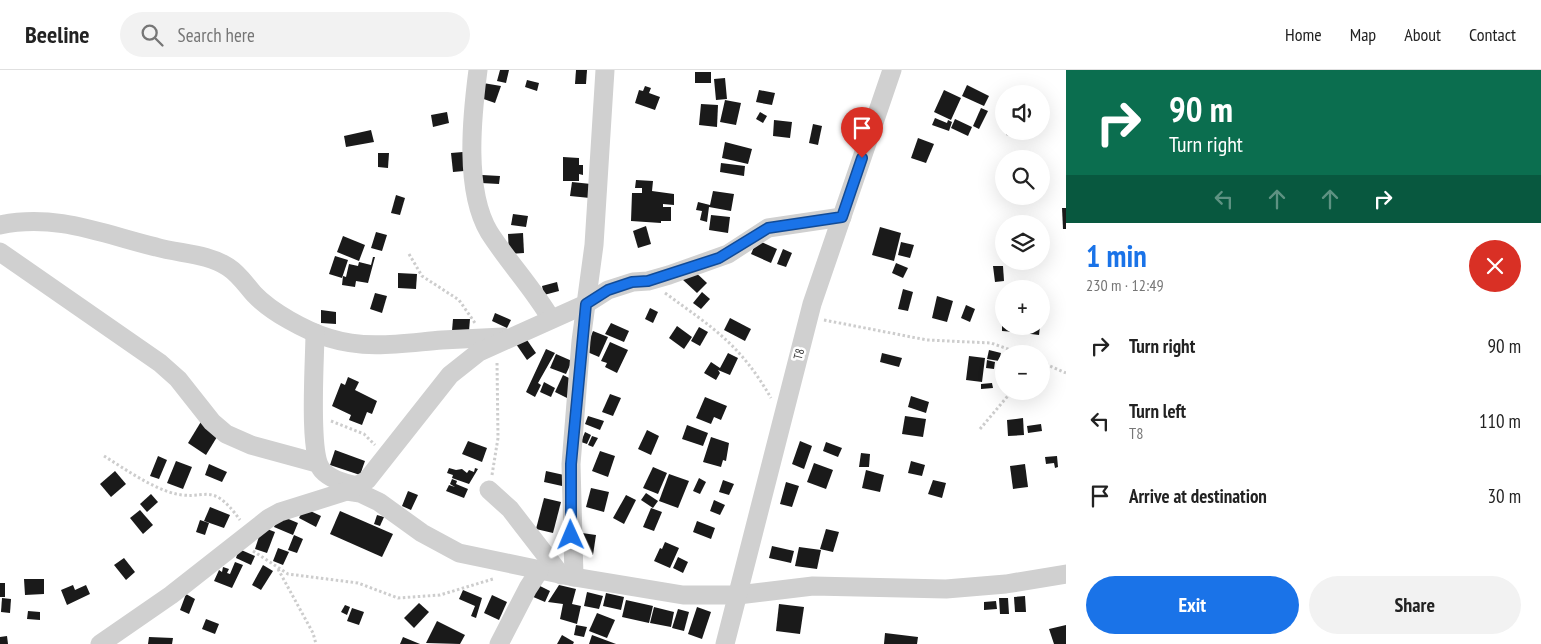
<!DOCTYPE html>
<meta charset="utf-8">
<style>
:root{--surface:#fff;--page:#f2f2f2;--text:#222;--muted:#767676;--line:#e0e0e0;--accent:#1a73e8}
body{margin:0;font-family:"PT Sans Narrow",sans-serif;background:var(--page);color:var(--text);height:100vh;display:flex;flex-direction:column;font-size:19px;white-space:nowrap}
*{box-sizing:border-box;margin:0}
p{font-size:16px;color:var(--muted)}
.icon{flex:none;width:28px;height:28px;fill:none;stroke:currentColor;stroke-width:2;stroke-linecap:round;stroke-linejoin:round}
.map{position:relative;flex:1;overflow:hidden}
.side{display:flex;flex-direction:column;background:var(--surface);width:475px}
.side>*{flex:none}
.hud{background:#0b6e4f;color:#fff;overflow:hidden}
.buttons{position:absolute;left:995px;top:15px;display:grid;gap:10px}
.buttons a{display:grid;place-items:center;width:55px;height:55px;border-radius:50%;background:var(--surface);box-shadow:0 5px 20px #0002;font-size:25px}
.pin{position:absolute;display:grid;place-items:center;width:42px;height:42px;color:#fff;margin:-51px -21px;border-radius:50% 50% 50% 0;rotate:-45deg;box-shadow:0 0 5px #0007}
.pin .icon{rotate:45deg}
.me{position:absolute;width:55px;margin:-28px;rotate:359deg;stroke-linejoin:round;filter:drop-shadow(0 0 4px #0008)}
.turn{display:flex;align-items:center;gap:18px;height:105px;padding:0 20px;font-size:22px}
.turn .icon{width:65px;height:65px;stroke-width:2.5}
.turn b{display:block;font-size:35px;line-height:42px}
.lanes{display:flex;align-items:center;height:48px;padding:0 20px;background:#0003;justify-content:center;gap:25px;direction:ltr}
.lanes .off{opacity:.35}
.round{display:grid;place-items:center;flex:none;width:52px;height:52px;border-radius:26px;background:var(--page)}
.headline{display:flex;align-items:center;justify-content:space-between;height:85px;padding:0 20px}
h1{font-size:30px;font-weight:800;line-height:38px;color:var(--accent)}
.button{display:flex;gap:10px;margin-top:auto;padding:10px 20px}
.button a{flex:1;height:58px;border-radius:30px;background:var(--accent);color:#fff;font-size:20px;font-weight:800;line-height:58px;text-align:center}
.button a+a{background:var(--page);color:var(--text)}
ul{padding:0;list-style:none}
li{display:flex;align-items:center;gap:15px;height:75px;padding:0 20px}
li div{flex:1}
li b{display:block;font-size:19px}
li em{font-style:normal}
header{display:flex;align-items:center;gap:30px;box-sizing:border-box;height:70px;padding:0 25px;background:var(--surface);border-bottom:1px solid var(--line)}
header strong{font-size:24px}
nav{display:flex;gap:28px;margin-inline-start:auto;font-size:18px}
.search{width:350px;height:45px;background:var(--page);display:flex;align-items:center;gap:12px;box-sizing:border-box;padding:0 18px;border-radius:28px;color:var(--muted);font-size:19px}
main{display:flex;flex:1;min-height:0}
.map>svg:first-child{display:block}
.building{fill:#1a1a1a}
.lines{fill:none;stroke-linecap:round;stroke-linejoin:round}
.path{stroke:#cdcdcd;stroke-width:3;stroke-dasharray:2.5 2.5;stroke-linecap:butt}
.minor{stroke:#d0d0d0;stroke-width:19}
.route-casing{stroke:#114b97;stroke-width:12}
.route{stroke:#1a73e8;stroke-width:9}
.labels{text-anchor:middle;stroke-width:5;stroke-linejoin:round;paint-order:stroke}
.street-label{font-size:12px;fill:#333;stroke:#fff}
</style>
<header>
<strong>Beeline</strong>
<div class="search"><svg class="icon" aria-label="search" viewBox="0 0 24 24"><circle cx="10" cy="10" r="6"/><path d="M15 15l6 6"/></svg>Search here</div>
<nav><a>Home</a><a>Map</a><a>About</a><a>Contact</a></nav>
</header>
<main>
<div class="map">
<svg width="1066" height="574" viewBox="0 0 1066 574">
<rect width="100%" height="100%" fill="#fff"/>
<g class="building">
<path d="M500,0H509L506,13L497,11Z"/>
<path d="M576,0H587L586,14H575Z"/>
<rect x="695" y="2" width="16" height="11"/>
<path d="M725,8L727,29L716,30L714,9Z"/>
<path d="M527,10L539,13L537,21L525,17Z"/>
<path d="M483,13L501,16L495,33L478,27Z"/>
<path d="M967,15L989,26L984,36L962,26Z"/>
<path d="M645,16L651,18L649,23L660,27L655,40L635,33L639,20L643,21Z"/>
<path d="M759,20L775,23L772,35L756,32Z"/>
<path d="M944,20L961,28L951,50L934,42Z"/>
<path d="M725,30L741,33L736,55L720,52Z"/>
<path d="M701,34L718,35L717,57L699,55Z"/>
<path d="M981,38L988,41L979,59L973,56Z"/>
<path d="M447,42L449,53L433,57L431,45Z"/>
<path d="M760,42L767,46L763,53L756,49Z"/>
<path d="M935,48L947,53L948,50L952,52L949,61L932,55Z"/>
<path d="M955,49L972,57L968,66L951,58Z"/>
<path d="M774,50L792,52L790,68L773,66Z"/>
<path d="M813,54L822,56L818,75L809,73Z"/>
<path d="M371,60L374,72L346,77L344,66Z"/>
<path d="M1006,61H1029L1027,69L1006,65Z"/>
<path d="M918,68L934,74L926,93L911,88Z"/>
<path d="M725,72L752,79L748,94L722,88Z"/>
<path d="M463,82L464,101L453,102L451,83Z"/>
<path d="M378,83H389L388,98L378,97Z"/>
<path d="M563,87L579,88V95H583V105L579,104V111H563Z"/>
<path d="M721,93L745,96L744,106L720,102Z"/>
<path d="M482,105L500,106L499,114L481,113Z"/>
<path d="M636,110L653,111L652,121L674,124V135L663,134V137H671V151H661V153L631,151L632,123H642V118H635Z"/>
<path d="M572,112L591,114L590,128L570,126Z"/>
<path d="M713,121L734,124L731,141L709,137L707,152L700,150L702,141L696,140L698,132L710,135Z"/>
<path d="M396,125L405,128L400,145L391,143Z"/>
<path d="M1062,138H1066V159H1063Z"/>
<path d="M513,144L528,146L526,157L511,155Z"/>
<path d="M711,145L730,147L728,163L709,160Z"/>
<path d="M646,156L651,174L638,178L633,161Z"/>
<path d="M880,157L901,163L894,191L872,185Z"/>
<path d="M376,162L387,165L382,181L371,178Z"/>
<path d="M523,163L524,183L509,184L508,164Z"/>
<path d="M343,166L365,175L359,191L337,182Z"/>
<path d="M757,170L777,179L771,193L751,184Z"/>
<path d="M901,172L914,175L910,188L898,185Z"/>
<path d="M783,179L792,183L786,197L777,194Z"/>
<path d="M335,186L348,190L342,208L329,204Z"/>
<path d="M373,187H375L368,213L356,211L355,217L342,215L343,206L346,207L349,194L358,196L359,192L371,195Z"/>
<path d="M896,193L908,198L903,208L892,203Z"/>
<path d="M993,196H1003L1004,211L995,212Z"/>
<path d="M691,198L707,213L697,223L682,209Z"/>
<path d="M398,203L417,204L416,219L398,218Z"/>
<path d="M557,212L559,221L544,225L542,216Z"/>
<path d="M903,219L913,222L908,241L898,239Z"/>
<path d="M702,222L710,229L701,239L693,233Z"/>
<path d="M375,223L387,226L382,243L370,239Z"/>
<path d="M937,226L953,231L947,252L932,248Z"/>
<path d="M966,235L975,239L970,252L961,248Z"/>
<path d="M650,238L658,242L653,253L645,249Z"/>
<path d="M321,240L336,242V254L321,253Z"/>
<path d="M495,243L511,250L507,258L492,251Z"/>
<path d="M730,248L751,259L745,271L724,260Z"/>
<path d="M453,249H470L469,261H452Z"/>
<path d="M611,253L629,261L624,272L605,264Z"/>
<path d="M677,256L692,267L684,279L669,268Z"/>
<path d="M1002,256H1016L1015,262L1002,261Z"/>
<path d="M1024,256H1040L1039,265L1023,263Z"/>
<path d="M699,257L708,262L700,276L691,271Z"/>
<path d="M593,261L608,267L599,287L585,281Z"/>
<path d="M525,267L536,283L527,290L516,274Z"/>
<path d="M610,272L628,280L617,303L605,297L607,293L601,291Z"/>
<path d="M546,279L555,283L538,313L541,315L535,327L526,322Z"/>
<path d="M989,280L1001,283L999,291L987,289Z"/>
<path d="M728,283L738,288L730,305L718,300L720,303L716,310L704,303L711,292L720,298Z"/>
<path d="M882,283L902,288L899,297L880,292Z"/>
<path d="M556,284L572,291L566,304L550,298Z"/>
<path d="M969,286L985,288L982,312L966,310Z"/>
<path d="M987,290L995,292L994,299L986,298Z"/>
<path d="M563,305L577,312L569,329L555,322Z"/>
<path d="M348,307L359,312L355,320L377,331L372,344L367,342L362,355L349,350L351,345L332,336L341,313L345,315Z"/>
<path d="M544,312L555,318L551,327L540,322Z"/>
<path d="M992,313L993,318L981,319V314Z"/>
<path d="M610,324L621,328L613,346L602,342Z"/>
<path d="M911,326L929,332L926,343L908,337Z"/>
<path d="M705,327L727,336L721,350L714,347L711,354L696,348Z"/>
<path d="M588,346L604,351L600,360L585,354Z"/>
<path d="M905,346L926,349L923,367L902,364Z"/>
<path d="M1023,348L1024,365L1008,366L1007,350Z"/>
<path d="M202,350L220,362L206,385L188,373Z"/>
<path d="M1041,354L1042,361L1028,363L1027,356Z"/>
<path d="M687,355L708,363L703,376L682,369Z"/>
<path d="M647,360L659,366L651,385L638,379Z"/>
<path d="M585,362L591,365L587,374L581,372Z"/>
<path d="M592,366L598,368L593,377L588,375Z"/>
<path d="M711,367L729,373L726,391L723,390L721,397L703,392Z"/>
<path d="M468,371L487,378L482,392L462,384Z"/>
<path d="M800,371L812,376L804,399L792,394Z"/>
<path d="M826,372L842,378L838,387L823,381Z"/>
<path d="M335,380L365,391L360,405L330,395Z"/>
<path d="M600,381L615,386L608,407L592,401Z"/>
<path d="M861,383L870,384L869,397H859Z"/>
<path d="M158,386L167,390L159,409L150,406Z"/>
<path d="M1057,386L1058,397L1055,398L1054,393L1046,394L1045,387Z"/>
<path d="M176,391L192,397L183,419L167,413Z"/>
<path d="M911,391L925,395L922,406L908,403Z"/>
<path d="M814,393L833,400L826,419L807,412Z"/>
<path d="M209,394L227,402L222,412L205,405Z"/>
<path d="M1025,394L1028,417L1013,419L1010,396Z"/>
<path d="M653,397L667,403L658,424L643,418Z"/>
<path d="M449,398L456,400L462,399L467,403L469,400L474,402L475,398L478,399L469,414L452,408L453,405L447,403Z"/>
<path d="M866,400L884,405L880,422L862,418Z"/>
<path d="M115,401L126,414L111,427L100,414Z"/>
<path d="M546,401L564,405L562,416L544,412Z"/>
<path d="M669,404L689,411L678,438L659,431Z"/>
<path d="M699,408L706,412L700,424L693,421Z"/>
<path d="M452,409L457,411L456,414L468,419L464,428L446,421L449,415L455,417L450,414Z"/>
<path d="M723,410L734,414L729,425L719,422Z"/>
<path d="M933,410L946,413L942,428L928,424Z"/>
<path d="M786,412L799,416L792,437L780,434Z"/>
<path d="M591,418L609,422L604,442L586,437Z"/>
<path d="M408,421L418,425L411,440L402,436Z"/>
<path d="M646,423L658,431L653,438L641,430Z"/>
<path d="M151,424L158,432L147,442L140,434Z"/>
<path d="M626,425L636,430L624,454L613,448Z"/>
<path d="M544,428L561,432L553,463L536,459Z"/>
<path d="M714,430L725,435L720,445L710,441Z"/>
<path d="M210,437L230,445L224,458L204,451Z"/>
<path d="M304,438L321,446L316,457L299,448Z"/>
<path d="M651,438L662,442L654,461L643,457Z"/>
<path d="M140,440L153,455L143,464L130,448Z"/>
<path d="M340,441L393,464L382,487L330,464Z"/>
<path d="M279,445L298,453L293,465L274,457Z"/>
<path d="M377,445L384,447L380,456L374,454Z"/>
<path d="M200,450L209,453L205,465L196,462Z"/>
<path d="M697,451L715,458L711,469L693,462Z"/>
<path d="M262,457L275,462L267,483L255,479Z"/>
<path d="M826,459L839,462L833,482L820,479Z"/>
<path d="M582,463L596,465L593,485L579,483Z"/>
<path d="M294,465L303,469L297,483L288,480Z"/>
<path d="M665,472L679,478L670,498L654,491L660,478L662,479Z"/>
<path d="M772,476L794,481L791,493L769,488Z"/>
<path d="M799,477L821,480L817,499L795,496Z"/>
<path d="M278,478L289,482L283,495L273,491Z"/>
<path d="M239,479L255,486L251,495L236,488Z"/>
<path d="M678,487L688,492L683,503L673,498Z"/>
<path d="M124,488L135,502L126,510L114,495Z"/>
<path d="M235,492L243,495L232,518L214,511L219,500L222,502L223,497L229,499L227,503L230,504Z"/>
<path d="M263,495L273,501L261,520L252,515Z"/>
<path d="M24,509H44V524L25,525Z"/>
<rect x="0" y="513" width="5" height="14"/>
<path d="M536,514L550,521L545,532L531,526Z"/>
<path d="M73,515L75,520L86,515L90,524L67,535L61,520Z"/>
<path d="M559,515L576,519L572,534L581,536L577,554L560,549L563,534L548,532Z"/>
<path d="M463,520L482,528L476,548L471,546L475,536L459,529Z"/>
<path d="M587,522L603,526L599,539L584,536Z"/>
<path d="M606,523L624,527L621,540L603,536Z"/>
<path d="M186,524L195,529L189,544L180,540Z"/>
<path d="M492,525L507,532L499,550L484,543Z"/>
<path d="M1025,526L1026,542H1015L1014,527Z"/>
<path d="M2,528L11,529L10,543L1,542Z"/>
<path d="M999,528H1008L1009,544H1000Z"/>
<path d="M626,530L653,536L649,553L622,547Z"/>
<path d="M996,531L997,539L984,540V532Z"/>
<path d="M419,533L429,542L414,558L404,548Z"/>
<path d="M779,534L804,537L800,564L776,561Z"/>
<path d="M345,535L350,537L347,545L341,542Z"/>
<path d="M654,537L674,542L671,557L650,553Z"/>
<path d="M697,537L711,542L702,569L688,564Z"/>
<path d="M352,538L364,542L359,555L347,551Z"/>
<path d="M678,539L689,542L684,561L672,558Z"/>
<path d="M28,541L40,542V550L27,549Z"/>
<path d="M597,543L615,550L607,568L589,561Z"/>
<path d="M206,549L219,554L215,564L202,559Z"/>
<path d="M437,551L465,565L460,574L426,573Z"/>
<path d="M576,555L587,557L584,567L574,565Z"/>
<path d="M1066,555V574H1054L1049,559Z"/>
<path d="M885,563L918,567L917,574H884Z"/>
<path d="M562,565L574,572L573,574H557Z"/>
<path d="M592,565L616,574H589Z"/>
<path d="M7,566L8,574H0V567Z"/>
<path d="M149,567L173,568L172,574H148Z"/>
<path d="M403,567L420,574H400Z"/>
</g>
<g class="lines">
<g class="path">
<path d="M409,184L422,206L459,230L475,253"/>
<path d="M665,223C713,258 740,274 771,328"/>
<path d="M824,250L927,270L991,273L1022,284"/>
<path d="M1041,292L1066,303"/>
<path d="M331,351L364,364L375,375"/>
<path d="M980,359L1012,321"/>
<path d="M104,386C125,399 146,414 169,422C206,434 209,407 240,450"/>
<path d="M492,405L498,368L497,292"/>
<path d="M253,481L288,504L358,513L398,528L440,525L493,509"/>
<path d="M278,499L313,563L316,574"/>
</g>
<g class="minor">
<path d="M478,0C472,46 464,120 489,162C508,192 533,218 551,249"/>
<path d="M0,155C55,143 103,164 156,177C180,184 207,183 228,197C239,204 246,215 254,224C271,242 306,261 329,268C367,280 404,273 442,270C462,269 483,268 503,267"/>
<path d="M0,182L160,293L178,309L212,352L226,364L251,375L317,393"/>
<path d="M315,263C315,289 308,384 322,400C331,410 345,413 357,416"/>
<path d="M489,420L510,439L561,505"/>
<path d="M347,421L360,423L379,432L422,463L459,483L574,507L683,525H738L813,516L946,519L1006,514L1066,504"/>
<path d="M574,507L571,394L581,271L594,175L605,0"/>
<path d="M100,574L171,525L269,448L280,442L347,421L367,410L450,305L479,282L586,234L608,220L633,212L648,211L669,205L728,184L768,158L842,147"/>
<path d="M499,574L528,518L539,501"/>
<path d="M725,574L812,234L892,0"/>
</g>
</g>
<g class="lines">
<defs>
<path id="route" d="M571,465V394L586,234L608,220L632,212L648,211L719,188L768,158L842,147L862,88"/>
</defs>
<use href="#route" class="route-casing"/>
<use href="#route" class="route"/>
</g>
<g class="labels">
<g class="street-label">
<text transform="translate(799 284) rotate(-76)" y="4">T8</text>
</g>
</g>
</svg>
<div class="buttons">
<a><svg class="icon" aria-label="sound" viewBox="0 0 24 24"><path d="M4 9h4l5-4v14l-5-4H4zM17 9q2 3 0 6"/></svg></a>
<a><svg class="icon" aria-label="search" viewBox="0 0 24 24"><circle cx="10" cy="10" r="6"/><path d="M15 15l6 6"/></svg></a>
<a><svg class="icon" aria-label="layers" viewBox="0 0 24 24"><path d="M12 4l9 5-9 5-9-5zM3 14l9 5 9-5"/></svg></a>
<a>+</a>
<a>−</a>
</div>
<div class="pin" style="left:862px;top:88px;background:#d93025"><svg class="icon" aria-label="arrive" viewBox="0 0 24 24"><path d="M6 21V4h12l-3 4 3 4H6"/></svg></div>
<svg class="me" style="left:571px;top:465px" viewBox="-20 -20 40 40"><path d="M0-17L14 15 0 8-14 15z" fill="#1a73e8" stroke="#fff" stroke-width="4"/></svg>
</div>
<section class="side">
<div class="hud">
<div class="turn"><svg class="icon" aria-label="right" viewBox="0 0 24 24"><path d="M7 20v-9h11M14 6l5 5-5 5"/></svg><div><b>90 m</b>Turn right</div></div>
<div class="lanes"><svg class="icon off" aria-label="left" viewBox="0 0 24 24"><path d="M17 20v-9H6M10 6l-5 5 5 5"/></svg><svg class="icon off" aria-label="ahead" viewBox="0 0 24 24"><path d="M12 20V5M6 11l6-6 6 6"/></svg><svg class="icon off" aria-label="ahead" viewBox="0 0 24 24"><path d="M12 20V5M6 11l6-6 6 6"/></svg><svg class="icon" aria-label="right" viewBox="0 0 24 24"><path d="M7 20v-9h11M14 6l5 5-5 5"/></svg></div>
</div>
<div class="headline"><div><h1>1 min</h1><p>230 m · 12:49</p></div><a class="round" style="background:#d93025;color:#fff"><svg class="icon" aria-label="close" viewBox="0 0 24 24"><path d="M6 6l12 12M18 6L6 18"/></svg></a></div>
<ul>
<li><svg class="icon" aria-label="right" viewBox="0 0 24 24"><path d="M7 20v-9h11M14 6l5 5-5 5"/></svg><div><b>Turn right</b></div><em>90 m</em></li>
<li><svg class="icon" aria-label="left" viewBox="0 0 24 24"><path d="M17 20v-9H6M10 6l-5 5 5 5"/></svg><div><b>Turn left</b><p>T8</p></div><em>110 m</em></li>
<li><svg class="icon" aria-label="arrive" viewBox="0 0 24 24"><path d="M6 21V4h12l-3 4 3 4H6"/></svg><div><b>Arrive at destination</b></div><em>30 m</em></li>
</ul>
<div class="button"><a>Exit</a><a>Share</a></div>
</section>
</main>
